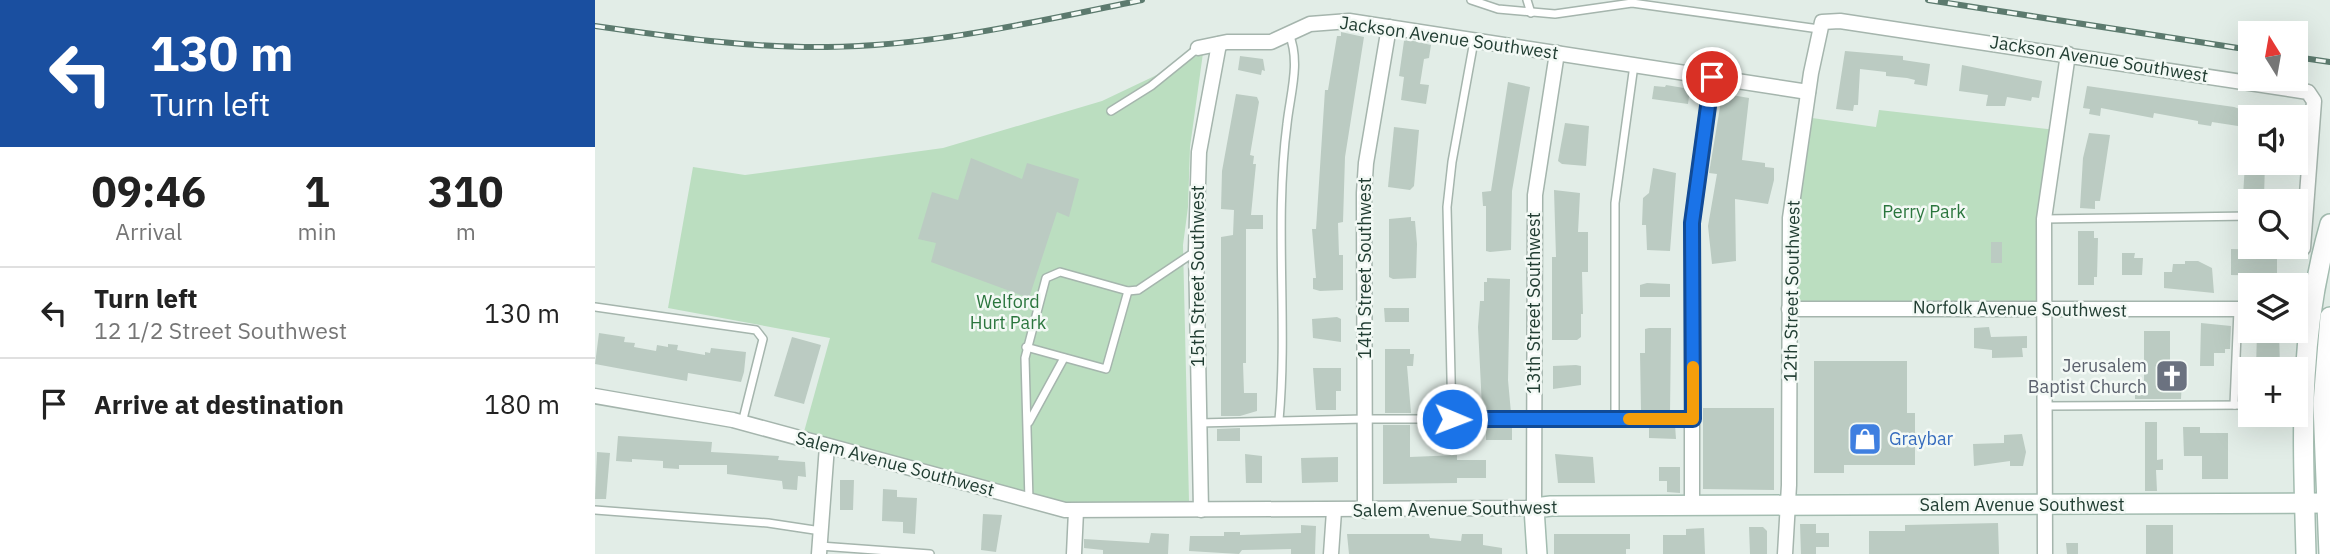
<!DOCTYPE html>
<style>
:root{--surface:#fff;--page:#f2f2f2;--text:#222;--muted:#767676;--line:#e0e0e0}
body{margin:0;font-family:"IBM Plex Sans",sans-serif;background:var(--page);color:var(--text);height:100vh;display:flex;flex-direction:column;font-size:26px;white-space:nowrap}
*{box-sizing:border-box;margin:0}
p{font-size:23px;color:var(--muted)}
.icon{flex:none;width:38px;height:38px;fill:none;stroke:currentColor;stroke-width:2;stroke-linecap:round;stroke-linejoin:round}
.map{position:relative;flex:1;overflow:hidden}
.details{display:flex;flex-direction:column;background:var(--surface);width:595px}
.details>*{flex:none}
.hud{background:#1a4fa0;color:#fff;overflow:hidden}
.needle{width:46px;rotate:349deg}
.controls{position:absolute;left:1643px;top:21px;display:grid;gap:14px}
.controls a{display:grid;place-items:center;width:70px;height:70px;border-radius:0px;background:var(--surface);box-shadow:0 7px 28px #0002;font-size:35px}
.pin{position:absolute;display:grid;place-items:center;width:60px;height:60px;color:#fff;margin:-30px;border:4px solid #fff;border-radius:50%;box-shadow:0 2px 7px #0007}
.me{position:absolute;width:77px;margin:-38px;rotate:91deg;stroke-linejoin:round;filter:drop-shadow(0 0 5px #0008)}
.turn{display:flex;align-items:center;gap:24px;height:147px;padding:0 35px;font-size:32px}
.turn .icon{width:91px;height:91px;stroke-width:2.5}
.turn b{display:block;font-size:49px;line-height:60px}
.eta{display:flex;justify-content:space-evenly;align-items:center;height:119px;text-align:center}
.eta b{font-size:42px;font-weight:700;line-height:49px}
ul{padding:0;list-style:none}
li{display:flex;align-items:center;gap:21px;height:91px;padding:0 35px;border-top:2px solid var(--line)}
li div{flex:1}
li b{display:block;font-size:26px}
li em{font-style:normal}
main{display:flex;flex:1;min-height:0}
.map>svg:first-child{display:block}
.green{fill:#bbdec0}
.building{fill:#bbcbc2}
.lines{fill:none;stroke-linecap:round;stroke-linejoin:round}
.lane-casing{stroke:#a5b5ad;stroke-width:10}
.street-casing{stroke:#a5b5ad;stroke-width:17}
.secondary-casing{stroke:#a3bcb0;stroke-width:22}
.lane{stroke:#fff;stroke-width:7}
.street{stroke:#fff;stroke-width:14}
.secondary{stroke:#fff;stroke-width:19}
.rail-casing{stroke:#5c7a6e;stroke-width:6}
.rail{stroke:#f3f9f5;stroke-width:3.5;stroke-dasharray:10;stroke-linecap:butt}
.route-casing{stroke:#114b97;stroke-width:18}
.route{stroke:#1a73e8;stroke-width:12}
.slow{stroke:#f59e0b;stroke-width:12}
.labels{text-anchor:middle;stroke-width:5;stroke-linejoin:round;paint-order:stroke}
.street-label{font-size:18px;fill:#223e33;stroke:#f3f9f5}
.park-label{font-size:18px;fill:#2b763e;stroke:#f3f9f5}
.worship-label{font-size:18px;fill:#5b616d;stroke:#f3f9f5;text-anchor:end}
.shop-label{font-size:18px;fill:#366cbe;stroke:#f3f9f5;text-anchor:start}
</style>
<main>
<section class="details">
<div class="hud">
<div class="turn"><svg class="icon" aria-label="left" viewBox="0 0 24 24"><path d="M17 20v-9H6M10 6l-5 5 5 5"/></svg><div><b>130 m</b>Turn left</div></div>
</div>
<div class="eta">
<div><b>09:46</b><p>Arrival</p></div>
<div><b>1</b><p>min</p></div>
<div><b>310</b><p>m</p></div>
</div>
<ul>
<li><svg class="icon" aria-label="left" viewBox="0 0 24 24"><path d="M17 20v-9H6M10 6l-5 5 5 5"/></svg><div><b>Turn left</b><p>12 1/2 Street Southwest</p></div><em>130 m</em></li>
<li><svg class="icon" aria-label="arrive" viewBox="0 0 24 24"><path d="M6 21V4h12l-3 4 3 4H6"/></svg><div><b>Arrive at destination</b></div><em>180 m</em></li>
</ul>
</section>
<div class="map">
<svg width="1735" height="554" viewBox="0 0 1735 554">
<rect width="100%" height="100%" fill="#e2ede7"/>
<g class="green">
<path d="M608,53L595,147L593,207L588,245L594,501L481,511L207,439L235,338L73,308L98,167L150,175L348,148L507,101Z"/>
<path d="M1284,110L1461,130L1449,309H1194L1210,117L1281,127Z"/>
</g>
<g class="building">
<path d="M746,32L769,37L750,157L748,222L743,223L744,255H748V290L725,291L718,289V278H721L717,229H721L730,90H733L742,36H746Z"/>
<path d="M814,40L836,45L834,58L829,59L825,84L834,85L831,104L806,100L809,77L804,76L809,41Z"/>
<path d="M1250,51L1308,56V60L1335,64L1332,86L1319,84L1320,80L1312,78L1291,76V72L1265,69L1263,105H1259L1258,111L1241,109Z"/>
<path d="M645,56L668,59L670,71L667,70L666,75L643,70Z"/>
<path d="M1367,65L1447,81L1444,98L1437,97L1436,101L1412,97L1410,106H1391L1393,95L1364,91Z"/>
<path d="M913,82L935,87L917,191L916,250L895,252L891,251V206H888L887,192L896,191Z"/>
<path d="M1071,85L1095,89L1093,104L1057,99L1059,86L1070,87Z"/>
<path d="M1492,86L1639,107L1645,109L1643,126L1617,122L1616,126L1603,124V121L1559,113L1558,118L1506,108L1505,116L1494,114L1495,109L1488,108Z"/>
<path d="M641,94L662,97L664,102L655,155L659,156L658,164H661L656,215H668V229H651V363H648L649,393H662V411L645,416H626V237L638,235L639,210L626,209L627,171Z"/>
<path d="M1131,94L1154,98L1147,160L1170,163V167L1179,168V180L1173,204L1140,199L1141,261L1117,264L1113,226L1122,174L1114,173L1127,95Z"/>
<path d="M1667,107L1695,112L1694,117H1665Z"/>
<path d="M970,123L994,126L991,166L967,164L963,161Z"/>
<path d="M799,127L824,130L819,186L815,190L793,187Z"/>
<path d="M1494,133L1515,135L1505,201H1500V209L1485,208L1488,158Z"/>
<path d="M376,158L427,179L432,163L484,179L474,217L462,212L434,298L336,262L341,243L323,239L337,192L363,200Z"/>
<path d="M1650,163H1670L1669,197H1648Z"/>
<path d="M1058,168L1081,173L1075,251L1052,250L1051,225H1047L1048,198L1054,193Z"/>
<path d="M959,190L985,193L983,232H993V272H987L988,314H986V337L982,340H957V257H961Z"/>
<path d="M816,217V221H820L822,244L821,278L798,279L794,277V219Z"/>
<path d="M1483,231H1499V238H1503L1502,277H1499V285H1483Z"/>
<rect x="1396" y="242" width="11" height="21"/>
<path d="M1636,249L1682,250V276L1636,275Z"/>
<path d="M1527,253H1540L1539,258H1548L1547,275H1527Z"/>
<path d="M1590,261H1603L1617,268L1619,293L1569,288V272H1577L1578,264H1590Z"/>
<path d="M892,278L915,279L913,380L916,413H891V407H887L883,327L885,301H889V282H892Z"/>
<path d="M1052,283L1075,284V297H1045V285Z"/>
<path d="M789,308H814V322H790Z"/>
<path d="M742,317L746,319V342L718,338L717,319Z"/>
<path d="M1606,323L1636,326L1635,349H1630V353H1619V366H1605Z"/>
<path d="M1394,327L1396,337L1432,336V348H1427L1428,357L1397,358V350L1379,348V328Z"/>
<path d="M1054,328H1076L1075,413L1046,410L1045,353H1050V329Z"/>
<path d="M1549,331H1575V360H1588L1586,399H1540V383H1549Z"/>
<path d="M1662,331H1684L1685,369H1661Z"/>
<path d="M4,333L30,337L29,342L40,343L39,347L61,351L62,345L73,347V344L83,345L82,350L110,355V352L115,353L116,348L151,352L149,372L146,382L93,373L92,381L0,364Z"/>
<path d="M197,337L226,345L209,404L179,396Z"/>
<path d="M790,349H815V354H819L818,366H812L816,413H790Z"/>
<path d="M1219,361H1312V413H1320V465H1249V473H1219Z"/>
<path d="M981,365L986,366V385L958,389V366Z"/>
<path d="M718,368H746V391H741V410H721Z"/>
<path d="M1108,408H1179V490L1108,489Z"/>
<path d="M1550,422H1562V460L1568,459V470H1561L1562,491H1550Z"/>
<path d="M788,425H815V457L862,455V460H891V478H862V483L788,484Z"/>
<rect x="891" y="425" width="26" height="15"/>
<path d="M1054,425H1080L1081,439L1054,438Z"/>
<path d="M1588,427H1605V433H1633V479H1607V456H1589Z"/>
<path d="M645,428V441H622V429Z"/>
<path d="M1427,434L1431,452L1428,466H1415V461L1379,466L1378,444L1409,443V435Z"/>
<path d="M23,436L117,442L116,452L184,456L183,460L210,462L211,477L203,476L202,490L188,489L187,481L132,474V465H84V469L68,468V461L37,459V462L21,461Z"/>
<path d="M2,452L15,453L11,499H0Z"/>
<path d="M650,454L667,456V483H651Z"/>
<path d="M960,454L998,457L1000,483H963Z"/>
<path d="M743,457V482L707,483L706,458Z"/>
<path d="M1064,467H1085V493L1072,492V481H1064Z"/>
<path d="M245,480H259L258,510H245Z"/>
<path d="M288,489L302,490V497L322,498L320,534L308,533V522L287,521Z"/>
<path d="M388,514L407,515L401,552L386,550Z"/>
<path d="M1403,523L1404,554H1274V531H1310V525Z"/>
<path d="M1205,524H1221V533H1234V547H1221V554H1206Z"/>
<path d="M706,525L721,526L720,554H696V549L647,550L644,554L594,551L595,536H629V532H645V535L706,533Z"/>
<rect x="1551" y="525" width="27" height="29"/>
<path d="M1154,527H1168L1172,531V554H1155Z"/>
<path d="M1109,528L1110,554H1068V535H1091V529Z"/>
<path d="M556,533L574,534L573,554H508V550L489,548V539L554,543Z"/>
<path d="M752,534H834L835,538L866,541L867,534H888V545L907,548V554H754Z"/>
<path d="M959,534H1035V549H1031V554H959Z"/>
<path d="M1471,543H1483V554H1472Z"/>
</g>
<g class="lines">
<defs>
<g id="lane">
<path d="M876,0L903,9L960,14L1037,3L1224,29"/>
<path d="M932,0L936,13"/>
<path d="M516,111L556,86L603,48"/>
<path d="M1450,219L1656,216"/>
<path d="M0,307L161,330L168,339L147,423"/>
<path d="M431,347L511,369L533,291"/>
<path d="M1639,405L1643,310"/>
<path d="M1450,406L1656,405"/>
<path d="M857,419L852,207L857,162L879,41"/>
<path d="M1020,419V203L1039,65"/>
<path d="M684,420C693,322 679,223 692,124C695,95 706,62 694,34"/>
<path d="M434,422L469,358"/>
<path d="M604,423L769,419H1098"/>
<path d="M434,501L430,358L451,278L465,272L533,291L543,290L601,251"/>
<path d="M0,510L173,523L226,531"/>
<path d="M225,546L335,554"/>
</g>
<g id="street">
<path d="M603,48L632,42H676L715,24L754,21L1213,92"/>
<path d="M1194,309H1656"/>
<path d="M1701,309L1716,308"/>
<path d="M0,396L138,420L470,510L939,508L940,195L962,53"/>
<path d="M1097,506V223L1117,77"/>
<path d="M606,510L601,250L604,152L624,44"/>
<path d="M770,511L769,193L771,163L794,27"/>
<path d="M224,554L232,446"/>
<path d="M479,554L481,511"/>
<path d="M736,554L739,511"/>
<path d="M1190,554L1194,485L1195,218L1216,73L1227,22L1245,21L1713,92L1719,101L1708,248"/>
<path d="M1450,554L1449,219L1473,54"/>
</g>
<g id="secondary">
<path d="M942,554L939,508L956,506L1735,503"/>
<path d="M1711,554C1708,438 1702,338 1735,224"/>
<path d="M1734,554L1728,404L1735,317"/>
</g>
</defs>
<use href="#lane" class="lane-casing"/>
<use href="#street" class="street-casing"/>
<use href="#secondary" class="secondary-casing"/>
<use href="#lane" class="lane"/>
<use href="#street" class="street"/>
<use href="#secondary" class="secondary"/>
<defs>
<g id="rail">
<path d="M1333,0L1656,50"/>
<path d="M0,26C77,37 154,48 232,47C339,46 443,21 547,0"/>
<path d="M1701,57L1735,62"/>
</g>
</defs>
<use href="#rail" class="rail-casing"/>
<use href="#rail" class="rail"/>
</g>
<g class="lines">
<defs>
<path id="route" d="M857,419H1098L1097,223L1117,77"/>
</defs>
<use href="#route" class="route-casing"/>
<use href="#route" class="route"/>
<path class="slow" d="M1034,419H1098V367"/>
</g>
<defs>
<symbol id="church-square" viewBox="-11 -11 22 22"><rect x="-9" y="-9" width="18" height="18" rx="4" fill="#6b7280" stroke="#f3f9f5"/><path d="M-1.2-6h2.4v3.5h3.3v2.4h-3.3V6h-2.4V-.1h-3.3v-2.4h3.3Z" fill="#fff"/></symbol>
<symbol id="shop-square" viewBox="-11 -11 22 22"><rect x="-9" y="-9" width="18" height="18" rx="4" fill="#3f7fe0" stroke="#f3f9f5"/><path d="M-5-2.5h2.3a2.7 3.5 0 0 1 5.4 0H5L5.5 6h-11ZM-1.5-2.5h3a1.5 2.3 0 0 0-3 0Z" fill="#fff"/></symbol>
</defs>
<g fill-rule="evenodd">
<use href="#church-square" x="1558" y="357" width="38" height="38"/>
<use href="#shop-square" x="1251" y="420" width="38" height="38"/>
</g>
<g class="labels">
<g class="street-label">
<text transform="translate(854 38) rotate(8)" y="6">Jackson Avenue Southwest</text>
<text transform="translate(1504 59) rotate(9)" y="6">Jackson Avenue Southwest</text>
<text transform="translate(770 268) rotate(-90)" y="6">14th Street Southwest</text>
<text transform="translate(603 276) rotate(-90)" y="6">15th Street Southwest</text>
<text transform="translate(1197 291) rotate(-89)" y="6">12th Street Southwest</text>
<text transform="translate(939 303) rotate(-90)" y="6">13th Street Southwest</text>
<text transform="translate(1425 309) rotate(1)" y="6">Norfolk Avenue Southwest</text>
<text transform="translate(300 464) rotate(15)" y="6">Salem Avenue Southwest</text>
<text x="1427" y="511">Salem Avenue Southwest</text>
<text transform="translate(860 509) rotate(-1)" y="6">Salem Avenue Southwest</text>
</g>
<g class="park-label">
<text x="1329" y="218">Perry Park</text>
<text x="413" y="308">Welford<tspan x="413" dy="21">Hurt Park</tspan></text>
</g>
<g class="worship-label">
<text x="1552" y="372">Jerusalem<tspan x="1552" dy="21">Baptist Church</tspan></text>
</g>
<g class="shop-label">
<text x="1294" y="445">Graybar</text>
</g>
</g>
</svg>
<div class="controls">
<a><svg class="needle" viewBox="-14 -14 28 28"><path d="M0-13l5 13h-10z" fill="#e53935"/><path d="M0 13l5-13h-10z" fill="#767676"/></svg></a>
<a><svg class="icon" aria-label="sound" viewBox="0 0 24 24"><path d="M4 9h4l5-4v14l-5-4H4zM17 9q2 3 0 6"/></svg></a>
<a><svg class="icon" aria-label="search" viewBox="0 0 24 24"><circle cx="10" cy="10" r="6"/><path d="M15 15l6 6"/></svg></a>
<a><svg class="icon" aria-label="layers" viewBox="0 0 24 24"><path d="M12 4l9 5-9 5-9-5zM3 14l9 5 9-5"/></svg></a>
<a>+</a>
</div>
<div class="pin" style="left:1117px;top:77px;background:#d93025"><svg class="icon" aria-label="arrive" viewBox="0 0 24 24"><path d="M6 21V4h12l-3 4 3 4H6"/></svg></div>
<svg class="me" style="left:857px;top:419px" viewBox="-20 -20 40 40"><circle r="17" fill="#1a73e8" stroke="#fff" stroke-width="3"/><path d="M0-11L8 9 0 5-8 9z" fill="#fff"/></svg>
</div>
</main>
